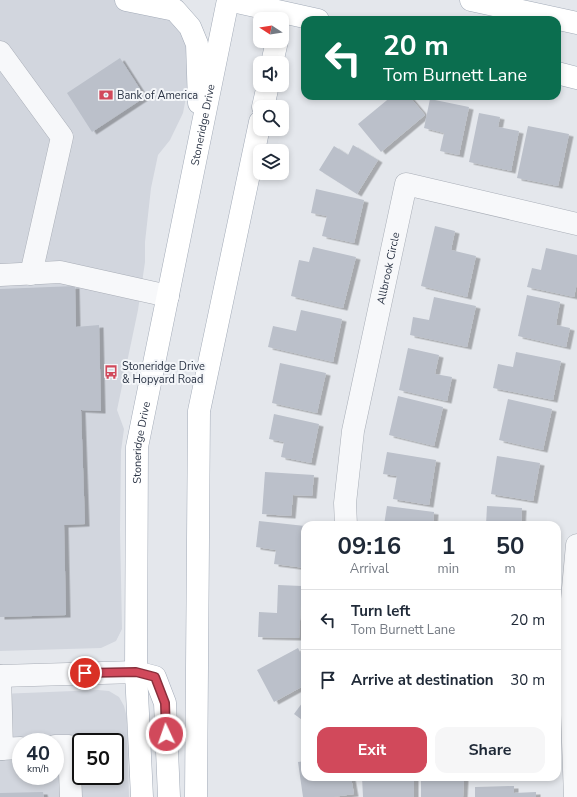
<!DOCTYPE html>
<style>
:root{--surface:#fff;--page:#f6f6f7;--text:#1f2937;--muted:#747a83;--line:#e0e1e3;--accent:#d1495b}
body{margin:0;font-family:"Nunito Sans",sans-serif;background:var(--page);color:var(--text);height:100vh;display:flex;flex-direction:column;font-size:15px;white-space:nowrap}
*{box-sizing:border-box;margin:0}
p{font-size:13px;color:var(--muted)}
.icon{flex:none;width:22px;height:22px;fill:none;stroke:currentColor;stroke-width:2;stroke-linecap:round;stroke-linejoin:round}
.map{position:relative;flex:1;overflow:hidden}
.panel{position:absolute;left:301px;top:521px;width:260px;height:260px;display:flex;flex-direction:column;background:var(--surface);border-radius:12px;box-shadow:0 2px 6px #0003}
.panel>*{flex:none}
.guide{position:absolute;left:301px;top:16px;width:260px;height:84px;border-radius:12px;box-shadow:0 2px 6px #0003;background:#0b6e4f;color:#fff;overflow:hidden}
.needle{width:26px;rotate:282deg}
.tools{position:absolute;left:253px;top:12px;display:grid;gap:8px}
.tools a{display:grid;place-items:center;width:36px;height:36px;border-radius:8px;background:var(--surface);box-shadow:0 2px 6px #0003;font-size:20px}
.speed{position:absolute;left:12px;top:733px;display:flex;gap:8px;font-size:20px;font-weight:700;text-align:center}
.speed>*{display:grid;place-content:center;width:52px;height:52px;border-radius:50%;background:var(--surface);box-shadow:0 2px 6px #0003;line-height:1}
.speed small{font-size:10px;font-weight:400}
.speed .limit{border:2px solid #111;border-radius:6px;background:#fff;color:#111}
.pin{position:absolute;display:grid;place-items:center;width:34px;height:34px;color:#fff;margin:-17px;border:2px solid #fff;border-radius:50%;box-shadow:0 1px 4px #0007}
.me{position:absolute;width:44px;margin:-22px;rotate:357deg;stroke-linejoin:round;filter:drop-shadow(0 0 3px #0008)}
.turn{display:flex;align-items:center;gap:14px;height:84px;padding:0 16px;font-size:18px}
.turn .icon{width:52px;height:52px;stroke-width:2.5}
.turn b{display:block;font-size:28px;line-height:34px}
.eta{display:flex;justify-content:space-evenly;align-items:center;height:68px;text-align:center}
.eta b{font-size:24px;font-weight:700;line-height:28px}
.primary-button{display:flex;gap:8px;margin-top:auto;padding:8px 16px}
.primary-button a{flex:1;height:46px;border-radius:12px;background:var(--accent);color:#fff;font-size:16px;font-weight:700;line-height:46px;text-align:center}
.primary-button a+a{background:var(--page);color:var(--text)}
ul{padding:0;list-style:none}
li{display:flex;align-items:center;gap:12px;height:60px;padding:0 16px;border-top:1px solid var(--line)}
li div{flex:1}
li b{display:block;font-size:15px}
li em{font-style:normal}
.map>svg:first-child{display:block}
.built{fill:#d2d6de;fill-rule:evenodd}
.building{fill:#bbc0ca;filter:url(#shadow)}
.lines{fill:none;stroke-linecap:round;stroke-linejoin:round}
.minor-casing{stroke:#a9aeb7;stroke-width:23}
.major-casing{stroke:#a3abb8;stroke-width:23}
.minor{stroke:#f7f8fa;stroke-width:22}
.major{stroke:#fff;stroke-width:22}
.route-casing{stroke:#882f3b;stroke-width:10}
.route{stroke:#d1495b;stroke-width:7}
.labels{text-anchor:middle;stroke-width:4;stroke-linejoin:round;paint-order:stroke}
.poi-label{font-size:11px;fill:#2b3445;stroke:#f4f6f9;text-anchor:start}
.street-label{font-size:11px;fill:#2b3445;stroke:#f4f6f9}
</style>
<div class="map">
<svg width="577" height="797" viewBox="0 0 577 797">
<defs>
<filter id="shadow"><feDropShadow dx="4.5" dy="2.5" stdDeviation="0" flood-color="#0004"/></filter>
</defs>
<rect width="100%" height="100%" fill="#e4e7ec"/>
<g class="built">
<path d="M0,0H115L176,18L191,41V72L183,113L170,140L158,155L151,188L145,242V262L138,310L117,410L124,429L121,451L120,530L122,629L116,641L101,648L0,651Z"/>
<path d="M98,690L109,691L119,697L124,706L127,718L129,797H0V694ZM21,742H55V776H21ZM81,742H115V776H81Z"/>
</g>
<g class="building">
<path d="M120,58L145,97L92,132L67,93Z"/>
<path d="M392,96H409L425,115L381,152L358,124Z"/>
<path d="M430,99L469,107L459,155L440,151L444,133L424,128Z"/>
<path d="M479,113L500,117L498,127L519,131L511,171L469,162Z"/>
<path d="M528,126L569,134L558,186L517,178Z"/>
<path d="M353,145L378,160L357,194L319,170L334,146L348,155Z"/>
<path d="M316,189L364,200L354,243L322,236L327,216L311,213Z"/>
<path d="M435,226L455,231L451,250L476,256L467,297L421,286Z"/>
<path d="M313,247L356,257L343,308L291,296L299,260L309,262Z"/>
<path d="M546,248L577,255V283L574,297L527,287L532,268L541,270Z"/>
<path d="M75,286L76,327L99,325L101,411L81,410L85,524L64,525L66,615L0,617V289Z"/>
<path d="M527,295L560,302L556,325L570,328L566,347L518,336Z"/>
<path d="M434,297L476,306L467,347L410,335L413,317L429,320Z"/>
<path d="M301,310L342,319L333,362L268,347L273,326L296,331Z"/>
<path d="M408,348L439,355L435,374L452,377L447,401L399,390Z"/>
<path d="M516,352L561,361L553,400L493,388L498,364L513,367Z"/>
<path d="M280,363L326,373L317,413L272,403Z"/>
<path d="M398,396L443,407L434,446L389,435Z"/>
<path d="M508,399L552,409L543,450L499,440Z"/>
<path d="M274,414L319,424L311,463L281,457L284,442L269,439Z"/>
<path d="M387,452L436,460L429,505L393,499L397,476L383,474Z"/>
<path d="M497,456L540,463L533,501L491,494Z"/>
<path d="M265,472L314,475L312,496L293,495L291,516L262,514Z"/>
<path d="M387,506L434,512L433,525H384Z"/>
<path d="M487,506L522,508L521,525H486Z"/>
<path d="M259,521L305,526V568L274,564L276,550L256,547Z"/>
<path d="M278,585L302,586L299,638L258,637L259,612L277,613Z"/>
<path d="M298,648L305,662V685L274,702L257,670Z"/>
<path d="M305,699V722L294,714Z"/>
<path d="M305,761V777H351L354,794L333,797H303L298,762Z"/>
<path d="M362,777H414V797H363Z"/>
<path d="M421,777H464L463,797H421Z"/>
<path d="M514,786V793L536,792V797H475V787Z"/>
<path d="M43,792L44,797H0V793Z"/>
</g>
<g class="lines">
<defs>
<g id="minor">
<path d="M0,52L62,137L31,274"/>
<path d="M0,275L60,272L168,296"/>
<path id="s1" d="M346,525L345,503L353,431L406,184L577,224"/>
<path d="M0,676L136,672"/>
<path d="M0,676L2,749"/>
<path d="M55,746H69L71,797"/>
<path d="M0,749L21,748"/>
<path d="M575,797L569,632L577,545"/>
</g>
<g id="major">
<path d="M126,0L175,10L190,27L197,44L199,103"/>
<path d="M228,0L318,20"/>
<path d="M471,0L577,23"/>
<path d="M272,63L277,41"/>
<path d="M557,73L577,78"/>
<path d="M263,107L268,85"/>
<path d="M136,672L155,677L165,703L169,797"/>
<path id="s2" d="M142,797L136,672L137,447L228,0"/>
<path d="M196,797L199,411L260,122"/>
</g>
</defs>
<use href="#minor" class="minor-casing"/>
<use href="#major" class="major-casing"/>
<use href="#minor" class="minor"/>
<use href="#major" class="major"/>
</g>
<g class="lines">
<defs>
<path id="route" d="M85,673L136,672L155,677L165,703L166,734"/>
</defs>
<use href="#route" class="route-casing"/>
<use href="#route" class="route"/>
</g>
<defs>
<symbol id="bank-bare" viewBox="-9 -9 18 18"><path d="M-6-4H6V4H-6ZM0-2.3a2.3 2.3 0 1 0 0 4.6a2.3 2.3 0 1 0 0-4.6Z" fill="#d1495b" stroke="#f4f6f9" stroke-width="2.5" paint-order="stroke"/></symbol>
<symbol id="bus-bare" viewBox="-9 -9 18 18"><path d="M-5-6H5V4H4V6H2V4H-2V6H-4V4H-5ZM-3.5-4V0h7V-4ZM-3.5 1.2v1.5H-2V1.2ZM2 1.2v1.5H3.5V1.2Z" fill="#d1495b" stroke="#f4f6f9" stroke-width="2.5" paint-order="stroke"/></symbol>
</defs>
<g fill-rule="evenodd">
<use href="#bank-bare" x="96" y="85" width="20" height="20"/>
<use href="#bus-bare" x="101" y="362" width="20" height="20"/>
</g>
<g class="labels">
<g class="poi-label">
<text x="117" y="99">Bank of America</text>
<text x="122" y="370">Stoneridge Drive<tspan x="122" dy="13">&amp; Hopyard Road</tspan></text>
</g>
<g class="street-label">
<text dy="4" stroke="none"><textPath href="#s2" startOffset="679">Stoneridge Drive</textPath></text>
<text dy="4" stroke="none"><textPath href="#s1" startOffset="261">Allbrook Circle</textPath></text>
<text dy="4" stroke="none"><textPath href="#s2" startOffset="355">Stoneridge Drive</textPath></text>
</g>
</g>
</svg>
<div class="tools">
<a><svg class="needle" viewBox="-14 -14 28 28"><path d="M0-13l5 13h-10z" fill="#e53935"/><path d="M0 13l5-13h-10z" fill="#747a83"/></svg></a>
<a><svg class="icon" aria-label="sound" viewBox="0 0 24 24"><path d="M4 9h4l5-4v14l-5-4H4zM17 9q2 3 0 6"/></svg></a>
<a><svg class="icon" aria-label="search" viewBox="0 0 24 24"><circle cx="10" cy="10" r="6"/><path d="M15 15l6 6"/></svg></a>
<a><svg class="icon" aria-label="layers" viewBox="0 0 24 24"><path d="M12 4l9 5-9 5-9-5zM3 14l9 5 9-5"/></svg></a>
</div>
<div class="speed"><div>40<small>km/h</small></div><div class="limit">50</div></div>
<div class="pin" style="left:85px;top:673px;background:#d93025"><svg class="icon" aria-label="arrive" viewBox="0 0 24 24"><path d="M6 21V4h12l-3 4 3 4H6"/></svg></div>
<svg class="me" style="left:166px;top:734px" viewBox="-20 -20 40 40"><circle r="17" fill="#d1495b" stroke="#fff" stroke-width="3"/><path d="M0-11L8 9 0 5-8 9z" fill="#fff"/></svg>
<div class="guide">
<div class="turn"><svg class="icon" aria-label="left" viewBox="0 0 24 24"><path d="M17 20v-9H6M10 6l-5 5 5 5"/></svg><div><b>20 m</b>Tom Burnett Lane</div></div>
</div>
<section class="panel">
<div class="eta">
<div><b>09:16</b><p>Arrival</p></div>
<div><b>1</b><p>min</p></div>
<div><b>50</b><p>m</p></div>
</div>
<ul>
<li><svg class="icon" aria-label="left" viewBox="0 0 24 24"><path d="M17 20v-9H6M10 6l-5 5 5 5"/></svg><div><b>Turn left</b><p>Tom Burnett Lane</p></div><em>20 m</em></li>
<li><svg class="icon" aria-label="arrive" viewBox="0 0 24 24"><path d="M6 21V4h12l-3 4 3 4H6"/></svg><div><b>Arrive at destination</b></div><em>30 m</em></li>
</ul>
<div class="primary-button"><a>Exit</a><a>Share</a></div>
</section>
</div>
